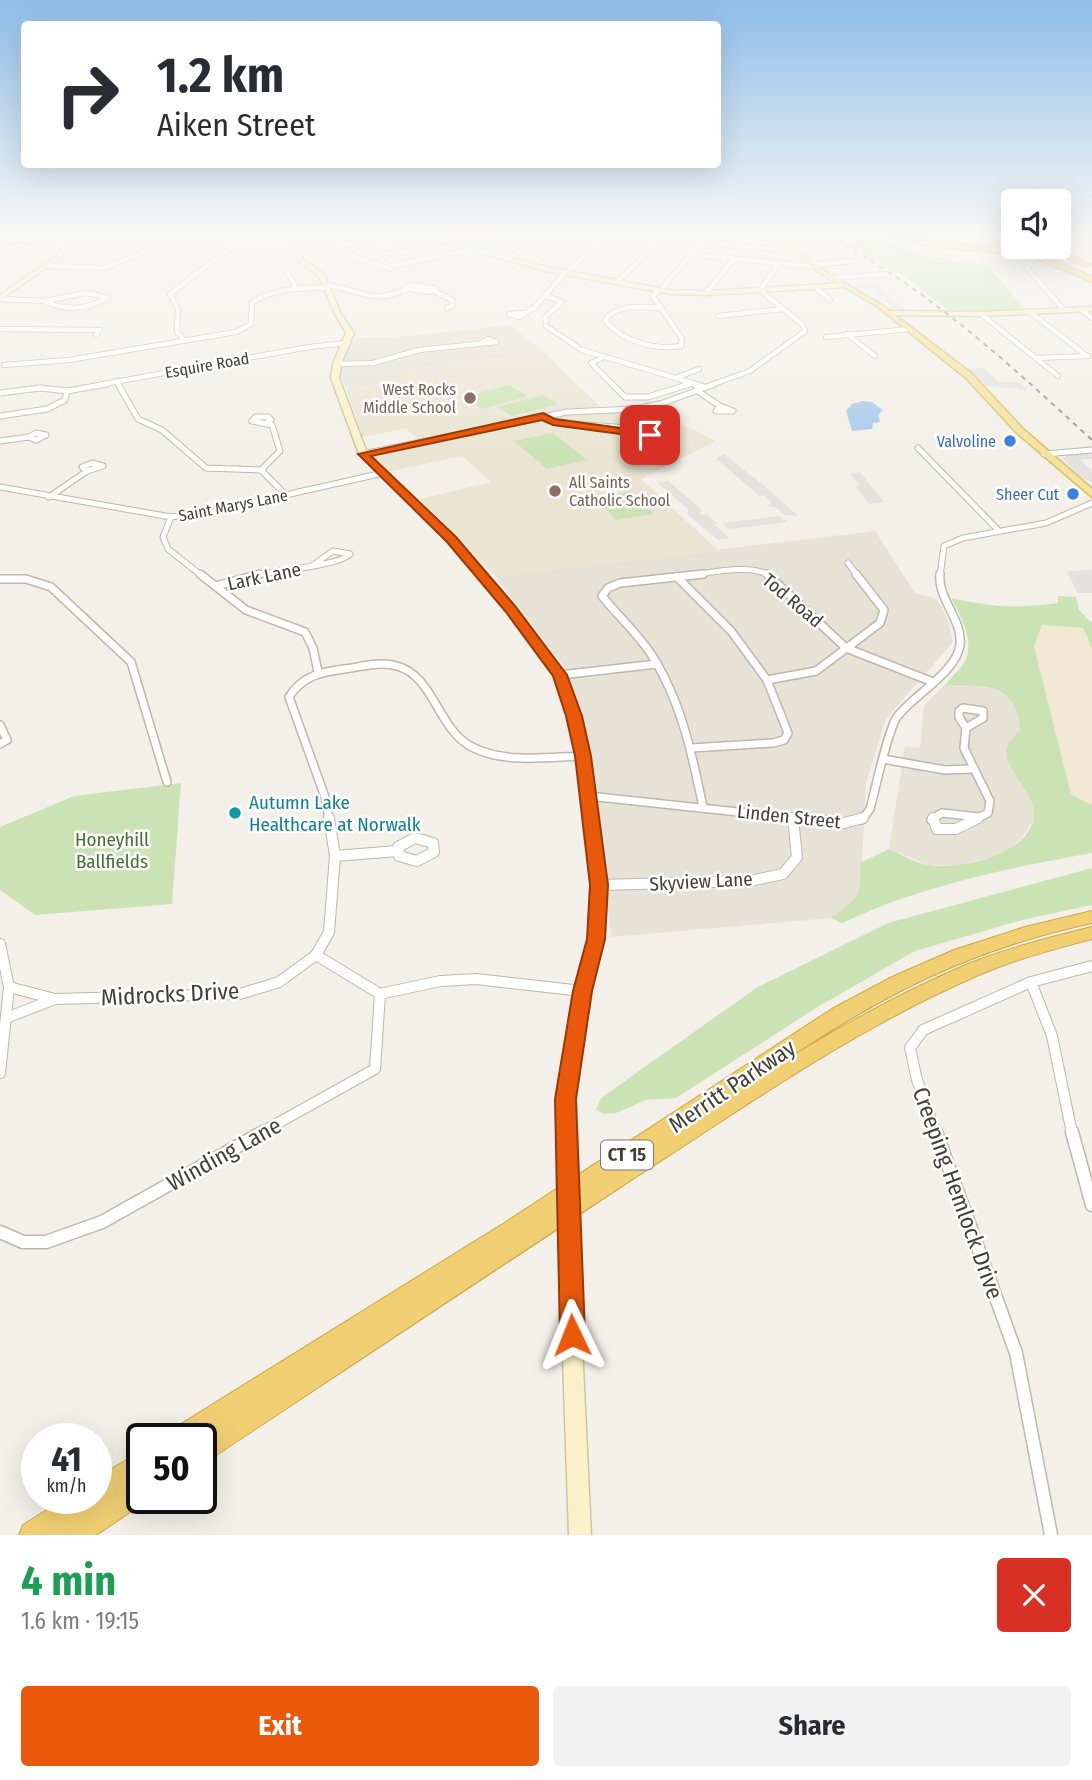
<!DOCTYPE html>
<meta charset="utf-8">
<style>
:root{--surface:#fff;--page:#f2f2f3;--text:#2b2b33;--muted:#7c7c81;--accent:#ea580c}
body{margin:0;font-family:"Fira Sans Condensed",sans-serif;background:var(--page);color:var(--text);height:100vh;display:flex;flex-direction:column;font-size:26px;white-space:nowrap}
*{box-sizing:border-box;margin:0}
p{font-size:23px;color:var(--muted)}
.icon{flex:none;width:38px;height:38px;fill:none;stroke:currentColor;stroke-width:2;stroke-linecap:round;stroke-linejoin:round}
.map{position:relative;height:1535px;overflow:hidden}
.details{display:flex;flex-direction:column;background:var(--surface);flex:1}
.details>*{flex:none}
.guide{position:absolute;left:21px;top:21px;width:700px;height:147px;border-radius:7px;box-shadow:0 7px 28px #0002;background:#fff;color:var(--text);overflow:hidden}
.tools{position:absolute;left:1001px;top:189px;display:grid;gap:14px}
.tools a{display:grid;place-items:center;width:70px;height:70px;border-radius:7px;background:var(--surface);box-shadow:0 7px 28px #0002;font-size:35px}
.speed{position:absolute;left:21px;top:1423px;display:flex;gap:14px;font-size:35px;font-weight:700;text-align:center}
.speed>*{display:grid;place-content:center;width:91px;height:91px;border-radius:50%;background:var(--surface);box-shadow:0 7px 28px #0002;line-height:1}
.speed small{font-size:18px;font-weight:400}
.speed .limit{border:4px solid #111;border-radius:10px;background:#fff;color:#111}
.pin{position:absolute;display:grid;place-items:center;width:60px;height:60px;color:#fff;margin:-30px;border-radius:14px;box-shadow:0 4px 10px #0006}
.me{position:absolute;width:77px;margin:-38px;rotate:358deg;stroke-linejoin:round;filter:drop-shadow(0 0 5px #0008)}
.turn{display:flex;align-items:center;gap:24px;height:147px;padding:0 21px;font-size:32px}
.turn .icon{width:91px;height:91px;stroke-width:2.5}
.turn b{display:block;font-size:49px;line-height:60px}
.round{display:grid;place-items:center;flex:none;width:74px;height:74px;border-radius:7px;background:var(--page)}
.overview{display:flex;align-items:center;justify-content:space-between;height:119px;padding:0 21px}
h1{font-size:42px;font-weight:700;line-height:52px;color:#1e9e55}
.button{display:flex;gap:14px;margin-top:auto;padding:14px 21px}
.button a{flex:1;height:80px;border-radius:7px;background:var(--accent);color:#fff;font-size:28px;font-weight:700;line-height:80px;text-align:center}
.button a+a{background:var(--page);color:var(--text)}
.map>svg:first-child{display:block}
.residential{fill:#e6e2d6}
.commercial{fill:#f2e8d4}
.education{fill:#eae5d3}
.green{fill:#cbe3b4}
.parking{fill:#e4e2df}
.water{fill:#a9cbea}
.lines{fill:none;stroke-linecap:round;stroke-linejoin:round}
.street-far4-casing{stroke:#bdb8ab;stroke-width:6}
.street-far3-casing{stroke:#bdb8ab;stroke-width:7}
.street-far2-casing{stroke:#bdb8ab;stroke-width:10}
.street-far1-casing{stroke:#bdb8ab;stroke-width:12}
.street-casing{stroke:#bdb8ab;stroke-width:15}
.secondary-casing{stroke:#cec49b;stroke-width:3}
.primary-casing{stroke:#d9c06f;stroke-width:3}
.highway-casing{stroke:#cfa644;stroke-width:2}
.street-far4{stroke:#fff;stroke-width:4.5}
.street-far3{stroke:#fff;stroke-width:5}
.street-far2{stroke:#fff;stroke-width:7}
.street-far1{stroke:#fff;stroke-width:10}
.street{stroke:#fff;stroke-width:12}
.secondary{fill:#faf1ca;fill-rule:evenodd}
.primary{fill:#f5e29e;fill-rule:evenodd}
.highway{fill:#f1d074;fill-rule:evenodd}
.rail{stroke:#969696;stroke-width:2;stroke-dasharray:5 5;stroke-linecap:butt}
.secondary-bridge-casing{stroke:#cec49b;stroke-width:21;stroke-linecap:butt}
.secondary-bridge{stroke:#faf1ca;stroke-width:18}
.route{fill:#ea580c;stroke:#983908;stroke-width:2}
.education-dot{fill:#8d6e63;stroke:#fff;stroke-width:2.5}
.shop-dot{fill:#3f7fe0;stroke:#fff;stroke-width:2.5}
.culture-dot{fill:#0f9aa8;stroke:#fff;stroke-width:2.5}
.labels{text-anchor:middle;stroke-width:5;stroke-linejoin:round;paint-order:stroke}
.far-street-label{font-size:16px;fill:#454037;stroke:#fff}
.far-education-label{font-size:16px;fill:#785e54;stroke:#fff;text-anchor:end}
.far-shop-label{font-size:16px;fill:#366cbe;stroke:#fff;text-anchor:end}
.shield{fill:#fff;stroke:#7d7973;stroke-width:2}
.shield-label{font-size:18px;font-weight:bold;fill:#454037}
.street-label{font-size:19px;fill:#454037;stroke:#fff}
.culture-label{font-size:19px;fill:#0d838f;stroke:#fff;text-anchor:start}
.park-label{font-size:19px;fill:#44712f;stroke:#fff}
.near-street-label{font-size:23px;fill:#454037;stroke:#fff}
</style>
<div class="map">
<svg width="1092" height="1535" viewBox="0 0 1092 1535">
<rect width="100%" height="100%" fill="#f2f0e8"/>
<g class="residential">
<path d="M510,325L539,348L503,357L396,372L400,381L346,388L341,376L342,360L355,338L411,336Z"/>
<path d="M875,531L915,593L937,599L948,620L953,642L886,719L866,783L861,883L857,898L831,918L611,937L595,788L565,668L495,576Z"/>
<path d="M974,685L997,690L1014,701L1019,714L1020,730L1007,746L1006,756L1033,801L1034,819L1021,839L1004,854L959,865H929L889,849L905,746L920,748L924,706L944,686Z"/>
</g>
<path class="commercial" d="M1042,625L1083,628L1092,648V805L1071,794L1034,646Z"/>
<g class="education">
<path d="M539,348L602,408L419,440L406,428L363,437L346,388L400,381L396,372L503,357Z"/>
<path d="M636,410L695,430L715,441L641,479L719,551L495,576L420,499L491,482L462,456L388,472L370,455L554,417Z"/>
</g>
<g class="green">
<path d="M429,236H507L485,250Z"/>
<path d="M872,239L932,257L987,265L1026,311L952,313L907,278L844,244Z"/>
<path d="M509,385L528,396L482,409L463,397Z"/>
<path d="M543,395L558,404L512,416L497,407Z"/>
<path d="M553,433L587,460L547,469L514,441Z"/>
<path d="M631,491L653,514L616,520L596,498Z"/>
<path d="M1058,596L1076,597L1079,610L1092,623V648L1083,628L1042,625L1034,646L1071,794L1092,805V853C1007,868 920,886 842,923L831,918C857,898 862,898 860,863L889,849C902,855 915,863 929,865C961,870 1030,855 1034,816C1036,791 1000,767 1007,747C1009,741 1016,735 1020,730C1018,683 982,684 944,686C951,678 961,668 966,659C974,640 960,614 951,598C991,607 1017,609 1058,603Z"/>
<path d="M181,783L172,904L35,915L0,890V827L74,796Z"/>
<path d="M1092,868V905L1026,919L915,951L816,1008L676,1098L646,1100L616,1113L604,1114L596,1110L601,1098L756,988L888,923Z"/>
</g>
<g class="parking">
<path d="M874,282L890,295L888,296L906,309H895L880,298L854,284Z"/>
<path d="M984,368L999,382H1019L1027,390L987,386L967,369Z"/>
<path d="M1085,453L1092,455V459H1080L1092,471V482L1081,478L1062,458L1065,457L1064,455Z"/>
<path d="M724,454L767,488L798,516L785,515L775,507H770L768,504L771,503L764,495L759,496L716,458Z"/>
<path d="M860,472L884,502L869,504L855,486L860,485L850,474Z"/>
<path d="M668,481L701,509L700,514L707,515L717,523L713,524L730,538L718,540L687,514L689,510L658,483Z"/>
<path d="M779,516L788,522L729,529L722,523Z"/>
<path d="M1092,570V593H1077L1067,571Z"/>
</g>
<path class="water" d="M862,401L872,402L883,410L878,415L880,422L873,423L872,429L852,431L846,411L852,404Z"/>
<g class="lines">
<defs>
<g id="street-far4">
<path d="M610,236L655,245"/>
<path d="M315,240L338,245L353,257L390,269"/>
<path d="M0,242L19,240L67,244"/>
<path d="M703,242L796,251"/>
<path d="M338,245L368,242L430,259"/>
<path d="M219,246H292L321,236"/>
<path d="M692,254L814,267"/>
<path d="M508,259L543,236"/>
<path d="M1030,264L1027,268L1064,310"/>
<path d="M811,265L853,261"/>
<path d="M46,266L104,268L162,245L167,241V236"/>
<path d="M386,267L471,249"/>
<path d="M288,274L297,289"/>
<path d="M831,278L887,274"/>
<path d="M617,282L664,236"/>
<path d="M327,285C360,290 373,305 407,289"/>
<path d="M414,285L436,289L428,292L405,288Z"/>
<path d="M663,287L707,236"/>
<path d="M815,287L830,300"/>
<path d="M659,290L653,296L682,339L681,346C654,350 622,342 605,320C618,303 641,307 660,308"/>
<path d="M434,291L452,300L453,305L447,308"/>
<path d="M85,293L107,297C91,310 63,311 45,301Z"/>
<path d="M706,293L734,259"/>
<path d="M544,295L562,302L545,317L546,326L582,350L699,385"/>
<path d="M0,299L45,301"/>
<path d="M1080,309L1092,318"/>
<path d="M1030,312L1087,356"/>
<path d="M523,313L509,314L519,317L534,308L565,273L609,236"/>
<path d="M981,314L1058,376"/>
<path d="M718,316L783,309"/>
<path d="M0,329L100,330L96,335"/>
<path d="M847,334L875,356"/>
<path d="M826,337L909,329"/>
<path d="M184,340L177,332L178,309L170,294L232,246"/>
<path d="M604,357L591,363L613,385"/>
<path d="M1036,358L1088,356"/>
<path d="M337,364L373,363L419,350L496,342L488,339L481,343"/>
<path d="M4,365L69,360L236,332L251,324L252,303C275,287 301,289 328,287"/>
<path d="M678,377L699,369"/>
<path d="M117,381L119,385"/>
<path d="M98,385L309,347L348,343"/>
<path d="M684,385L692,383"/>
<path d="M711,385L750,371L805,331L803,325L760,290L778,264"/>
</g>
<g id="street-far3">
<path d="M118,384L138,419L162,430L206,468L261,470L286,495"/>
<path d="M612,384L625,397H648L690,384"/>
<path d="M693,384L704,387"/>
<path d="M696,390L720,406"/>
<path d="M0,393L40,388L67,391L107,384"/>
<path d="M720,406L733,411H716Z"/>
<path d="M0,416L47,409L65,400L67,391"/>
<path d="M543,417C578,432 623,418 655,440L651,446"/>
<path d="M36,433L46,435L36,440L29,437Z"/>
<path d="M0,441L29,437"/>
<path d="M635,446H651L648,450H635Z"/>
<path d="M918,448L999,531"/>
<path d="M363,454L567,412L634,409L660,404L715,384"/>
<path d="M1044,454L1092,450"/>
<path d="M92,463L103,466L87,471L82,467Z"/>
<path d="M261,470L280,451L272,425L252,421L256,417H268L271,420L267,423"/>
<path d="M0,487L171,517L215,511L383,473"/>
<path d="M49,497L87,471"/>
<path d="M171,517L163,537L168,549L202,576"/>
<path d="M848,563L858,576"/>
<path d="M253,576C274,570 340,566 350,554L333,551L313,565"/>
<path d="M687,576C708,573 753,563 769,576"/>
<path d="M940,576L944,546L963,538L1046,523L1092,503"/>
</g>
<g id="street-far2">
<path d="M200,574L246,610L305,632L313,648L318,672"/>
<path d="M767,574L846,648L933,682"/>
<path d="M677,577L731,631L767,680L788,733L784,740L773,743L691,748"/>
<path d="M0,579H26L51,587L131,662L167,782"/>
<path d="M216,586L260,574"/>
<path d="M560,675L657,664"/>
<path d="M767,680L816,671L880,623L884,610L856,574"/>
<path d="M963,708L983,711V718L966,728L959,717V711Z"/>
<path d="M0,725L7,740L0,744"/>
<path d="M966,728L964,748L990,801L988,813L974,820"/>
<path d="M883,759L945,770L972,769"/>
<path d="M588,796L814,820"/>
<path d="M703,807C692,754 681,700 651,654C637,633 618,616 602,596L608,588L620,583L703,574"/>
<path d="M793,817V820"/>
<path d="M329,820L325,797L289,697C302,676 321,672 344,669C360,667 380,661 397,666C434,676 438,730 472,747C505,764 547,757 583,756"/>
<path d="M862,820L870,809C875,791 888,729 897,717C913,695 956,673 960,645C963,620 937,598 940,574"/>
<path d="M931,820L942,813L979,817"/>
</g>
<g id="street-far1">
<path d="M797,818L844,823L863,818"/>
<path d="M933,818L937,829H956L978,818"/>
<path d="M415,838L433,843L434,852L417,861L399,856L398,847Z"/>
<path d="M335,856L397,851"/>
<path d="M599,885L750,881L783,874L797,857L793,818"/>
<path d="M0,944L9,987L0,1073"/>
<path d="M316,955L329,932L335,856L329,818"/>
<path d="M1031,982L1052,1036L1072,1133"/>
<path d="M9,987L55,999L240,994L279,982L316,955L380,994"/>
<path d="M380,994L440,981L476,979L582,991"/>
<path d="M6,1018L55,999"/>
<path d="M260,1133L375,1069L380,994"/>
<path d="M936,1133L917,1080L910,1048L923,1030L1031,982L1092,966"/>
</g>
<g id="street">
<path d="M936,1132L1016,1353L1051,1535"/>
<path d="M1072,1132L1092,1205"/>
<path d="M0,1232L23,1242H46L102,1222L263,1132"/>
</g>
<g id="secondary">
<path d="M71,236H77L59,259L0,300V295L55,257Z"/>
<path d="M280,236H287L293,242L303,259L324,274L341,314L354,333L341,364L339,378L367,453L454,537L515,607L566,675L580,716L589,756L606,885V912L603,939L589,991L577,1071L574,1099L575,1184L572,1189L566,1191L560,1189L557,1184L558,1099L561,1071L575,991L589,939L592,912V885L577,756L568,716L555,675L507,611L448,541L359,454L331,378L333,364L346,333L335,314L318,275L298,261L287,243Z"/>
<path d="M421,236H432L547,267L670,290L706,291L845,283L848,285L845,287L706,295L670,294L546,271Z"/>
<path d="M1092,307V311L981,316L889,315L886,313L889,311L981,312Z"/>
<path d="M568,1231L574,1234L577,1239L591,1535H569L559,1239L562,1234Z"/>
</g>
<path id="primary" d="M777,236H784L816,266L882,305L972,374L1023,429L1092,489V497L1017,433L966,378L878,307L812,268Z"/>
<g id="highway">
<path d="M886,236L1014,249L1050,258L1092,276V282L1031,257L925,245Z"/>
<path d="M1008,236H1013V239Z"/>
<path d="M1048,247H1058L1091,265L1084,267Z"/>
<path d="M1092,911V923C968,950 882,995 778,1065C839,1027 902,992 968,964C1008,948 1050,937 1092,927V939C1054,949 1017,959 981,974C862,1025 756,1099 648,1169C501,1265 356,1363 210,1459L201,1463V1438H169L173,1429L506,1222L832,1009L892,977L954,950L1025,927Z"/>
<path d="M142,1451V1498H151L96,1535H19L23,1525L66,1498H96V1478Z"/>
</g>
</defs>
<use href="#street-far4" class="street-far4-casing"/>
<use href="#street-far3" class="street-far3-casing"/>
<use href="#street-far2" class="street-far2-casing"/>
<use href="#street-far1" class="street-far1-casing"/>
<use href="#street" class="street-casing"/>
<use href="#secondary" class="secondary-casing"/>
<use href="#primary" class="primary-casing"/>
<use href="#highway" class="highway-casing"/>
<use href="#street-far4" class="street-far4"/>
<use href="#street-far3" class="street-far3"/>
<use href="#street-far2" class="street-far2"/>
<use href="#street-far1" class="street-far1"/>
<use href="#street" class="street"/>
<use href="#secondary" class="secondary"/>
<use href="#primary" class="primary"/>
<use href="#highway" class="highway"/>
<path class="rail" d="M827,236C928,288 1009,364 1092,440"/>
<defs>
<path id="secondary-bridge" d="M566,1184L568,1239"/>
</defs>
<use href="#secondary-bridge" class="secondary-bridge-casing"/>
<use href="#secondary-bridge" class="secondary-bridge"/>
</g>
<linearGradient id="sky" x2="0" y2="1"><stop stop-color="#8fbde9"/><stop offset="0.52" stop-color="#f9f8f5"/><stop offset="1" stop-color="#f9f8f5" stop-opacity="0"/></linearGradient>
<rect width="1092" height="451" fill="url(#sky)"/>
<path class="route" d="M543,413L555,419L650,432L655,435L650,438L553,425L542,420L371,456L456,537L515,606L567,675L582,716L591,756L608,885L605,939L592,991L576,1099L585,1335L581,1343L572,1346L564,1343L560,1335L555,1099L573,991L587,939L590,885L575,756L566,716L553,676L506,612L447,542L358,454Z"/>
<g class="education-dot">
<circle cx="470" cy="398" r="7"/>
<circle cx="555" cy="491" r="7"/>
</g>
<g class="shop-dot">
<circle cx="1010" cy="441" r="7"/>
<circle cx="1073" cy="494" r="7"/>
</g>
<circle class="culture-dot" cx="235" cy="813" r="7"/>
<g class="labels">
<g class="far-street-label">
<text transform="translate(207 365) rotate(-10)" y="6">Esquire Road</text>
<text transform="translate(233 505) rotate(-11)" y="6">Saint Marys Lane</text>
</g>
<g class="far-education-label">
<text x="456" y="395">West Rocks<tspan x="456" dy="18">Middle School</tspan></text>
<text x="569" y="488" text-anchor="start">All Saints<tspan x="569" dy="18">Catholic School</tspan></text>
</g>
<g class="far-shop-label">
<text x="996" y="447">Valvoline</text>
<text x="1059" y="500">Sheer Cut</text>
</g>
<rect class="shield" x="601" y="1140.5" width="52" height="29" rx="5"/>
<g class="shield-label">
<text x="627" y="1161">CT 15</text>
</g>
<g class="street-label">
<text transform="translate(264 576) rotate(-12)" y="7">Lark Lane</text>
<text transform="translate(793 600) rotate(40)" y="7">Tod Road</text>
<text transform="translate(789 816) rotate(6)" y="7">Linden Street</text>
<text transform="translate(701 881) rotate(-3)" y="7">Skyview Lane</text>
</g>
<g class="culture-label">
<text x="249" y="809">Autumn Lake<tspan x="249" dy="22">Healthcare at Norwalk</tspan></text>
</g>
<g class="park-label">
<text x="112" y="846">Honeyhill<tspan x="112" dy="22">Ballfields</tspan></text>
</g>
<g class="near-street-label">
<text transform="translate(170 994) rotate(-3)" y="8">Midrocks Drive</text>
<text transform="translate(732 1086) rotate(-34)" y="8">Merritt Parkway</text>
<text transform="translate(224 1154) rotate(-29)" y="8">Winding Lane</text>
<text transform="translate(958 1193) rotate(70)" y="8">Creeping Hemlock Drive</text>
</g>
</g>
</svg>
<div class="tools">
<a><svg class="icon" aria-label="sound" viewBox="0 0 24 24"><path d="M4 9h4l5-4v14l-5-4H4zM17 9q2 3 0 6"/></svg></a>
</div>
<div class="speed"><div>41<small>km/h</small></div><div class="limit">50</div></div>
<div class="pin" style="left:650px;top:435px;background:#d93025"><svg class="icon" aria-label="arrive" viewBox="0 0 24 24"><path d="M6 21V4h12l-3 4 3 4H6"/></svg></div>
<svg class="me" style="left:572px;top:1335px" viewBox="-20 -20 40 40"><path d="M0-17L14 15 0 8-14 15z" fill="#ea580c" stroke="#fff" stroke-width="4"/></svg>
<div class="guide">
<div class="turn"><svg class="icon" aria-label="right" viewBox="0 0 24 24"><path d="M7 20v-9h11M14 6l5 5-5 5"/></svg><div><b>1.2 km</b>Aiken Street</div></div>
</div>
</div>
<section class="details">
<div class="overview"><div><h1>4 min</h1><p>1.6 km · 19:15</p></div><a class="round" style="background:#d93025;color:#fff"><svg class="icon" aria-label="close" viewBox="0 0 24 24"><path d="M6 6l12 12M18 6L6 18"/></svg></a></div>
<div class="button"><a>Exit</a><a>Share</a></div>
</section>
